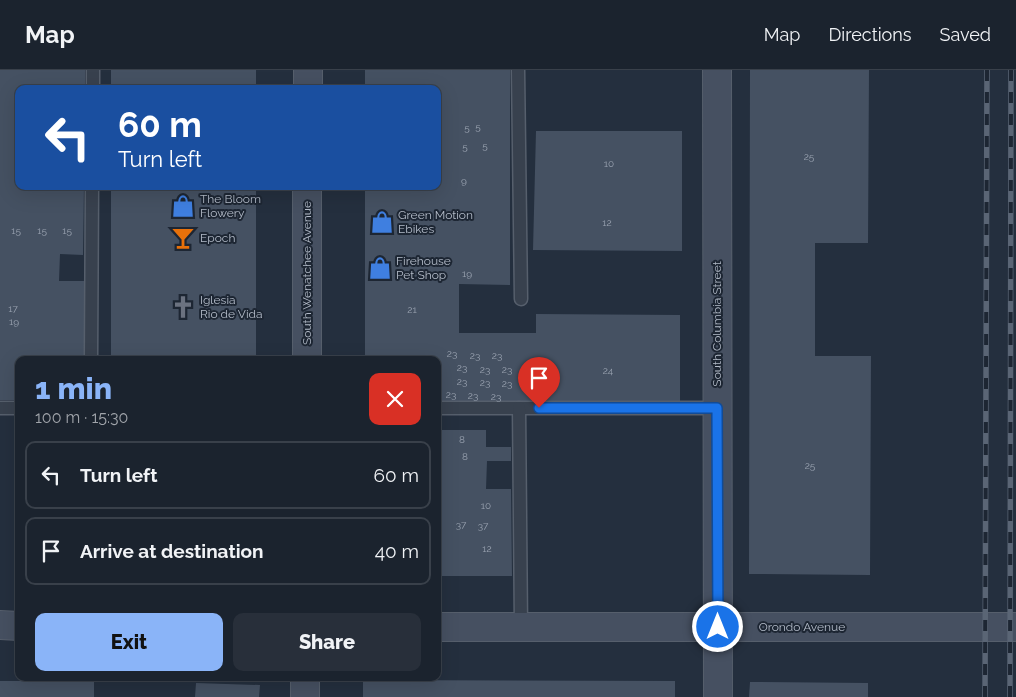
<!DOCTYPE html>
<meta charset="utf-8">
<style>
:root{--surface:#1b232e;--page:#282f3a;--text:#f1f3f6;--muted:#a0a4aa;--line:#39404a;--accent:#8ab4f8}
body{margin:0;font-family:Raleway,sans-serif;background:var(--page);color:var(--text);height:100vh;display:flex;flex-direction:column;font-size:19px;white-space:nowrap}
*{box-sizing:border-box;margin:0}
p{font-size:16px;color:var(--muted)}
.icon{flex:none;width:28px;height:28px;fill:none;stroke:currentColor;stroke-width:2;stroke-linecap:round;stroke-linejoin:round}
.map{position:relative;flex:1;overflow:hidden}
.details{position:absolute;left:15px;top:286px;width:426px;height:325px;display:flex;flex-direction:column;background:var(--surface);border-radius:10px;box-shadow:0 5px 20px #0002,0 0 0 1px var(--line)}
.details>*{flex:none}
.guide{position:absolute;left:15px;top:15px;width:426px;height:105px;border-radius:10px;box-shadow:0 5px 20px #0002,0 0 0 1px var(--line);background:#1a4fa0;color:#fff;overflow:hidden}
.pin{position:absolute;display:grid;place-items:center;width:42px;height:42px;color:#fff;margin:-51px -21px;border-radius:50% 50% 50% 0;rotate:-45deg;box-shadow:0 0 5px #0007}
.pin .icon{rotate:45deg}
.me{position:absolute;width:55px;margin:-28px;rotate:0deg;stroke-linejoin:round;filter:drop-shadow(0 0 4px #0008)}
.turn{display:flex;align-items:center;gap:18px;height:105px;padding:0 20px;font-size:22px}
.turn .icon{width:65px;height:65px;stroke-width:2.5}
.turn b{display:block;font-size:35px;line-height:42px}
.round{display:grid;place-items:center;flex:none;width:52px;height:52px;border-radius:10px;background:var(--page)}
.summary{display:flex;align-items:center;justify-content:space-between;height:85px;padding:0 20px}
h1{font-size:30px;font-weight:800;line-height:38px;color:var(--accent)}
.cta{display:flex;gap:10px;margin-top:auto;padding:10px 20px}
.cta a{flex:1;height:58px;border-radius:10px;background:var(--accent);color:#111;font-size:20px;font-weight:800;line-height:58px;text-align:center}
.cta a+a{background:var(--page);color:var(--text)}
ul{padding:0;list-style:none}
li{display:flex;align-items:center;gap:15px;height:68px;margin:0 10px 8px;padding:0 10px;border:2px solid var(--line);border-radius:10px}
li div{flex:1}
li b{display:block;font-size:19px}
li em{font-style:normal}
header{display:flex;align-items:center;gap:30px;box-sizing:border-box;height:70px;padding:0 25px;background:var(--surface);border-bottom:1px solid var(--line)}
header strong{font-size:24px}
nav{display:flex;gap:28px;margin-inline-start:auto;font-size:18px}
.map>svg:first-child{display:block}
.building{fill:#455162}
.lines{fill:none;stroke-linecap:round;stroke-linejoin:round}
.lane-casing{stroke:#565f6c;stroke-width:15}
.secondary-casing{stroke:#565f6c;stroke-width:30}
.lane{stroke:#38414e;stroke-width:12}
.secondary{stroke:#465061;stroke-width:28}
.rail-casing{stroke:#5a6575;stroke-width:5.5}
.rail{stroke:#1d2633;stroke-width:4;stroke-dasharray:11;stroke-linecap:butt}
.route-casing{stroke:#114b97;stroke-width:12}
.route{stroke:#1a73e8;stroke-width:9}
.labels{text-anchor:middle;stroke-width:4;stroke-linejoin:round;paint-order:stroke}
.number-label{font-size:10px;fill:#98a1af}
.poi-label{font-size:12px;fill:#b4bcc9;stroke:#1d2633;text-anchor:start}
.street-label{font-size:12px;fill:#b4bcc9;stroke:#1d2633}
</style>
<header>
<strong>Map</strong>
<nav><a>Map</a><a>Directions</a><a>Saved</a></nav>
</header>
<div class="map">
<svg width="1016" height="627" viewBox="0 0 1016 627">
<rect width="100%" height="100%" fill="#242f3e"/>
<g class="building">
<path d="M0,0H85V19H19V116H84L83,185L60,184L59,211H88L87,290H19V330H0Z"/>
<rect x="111" y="0" width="145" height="19"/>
<path d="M365,0H510V215L459,214V263H536V244L680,245V337H438V290H365V116H438V19H365Z"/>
<path d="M750,0H869L868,173H815V286H871L870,505L749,504Z"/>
<path d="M536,61H682V181L533,180Z"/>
<rect x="111" y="116" width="145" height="174"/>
<path d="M438,360H486V377H511V391H487L486,419H511L512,506H438Z"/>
<path d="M363,610L675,611V627H363Z"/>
<rect x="0" y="611" width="94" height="16"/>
<path d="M750,612L868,613V627H749Z"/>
<path d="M196,613L260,615L259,627H195Z"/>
</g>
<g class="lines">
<defs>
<g id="lane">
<path d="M518,0L521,229"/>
<path d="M93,19V0"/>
<path d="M91,290L92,116"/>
<path d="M0,338H19"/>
<path d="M438,338H717"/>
<path d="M519,338L521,557"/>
</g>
<g id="secondary">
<path d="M717,0L718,627"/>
<path d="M308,19V0"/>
<path d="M307,290V116"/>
<path d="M0,555L19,556"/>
<path d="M438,557H1016"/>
<path d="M305,627V608"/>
</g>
</defs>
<use href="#lane" class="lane-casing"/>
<use href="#secondary" class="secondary-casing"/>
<use href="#lane" class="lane"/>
<use href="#secondary" class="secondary"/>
<defs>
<g id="rail">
<path d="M985,627L987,0"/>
<path d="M1010,627L1011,0"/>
</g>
</defs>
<use href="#rail" class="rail-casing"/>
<use href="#rail" class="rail"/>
</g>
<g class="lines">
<defs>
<path id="route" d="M539,338H717L718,557"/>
</defs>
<use href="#route" class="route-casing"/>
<use href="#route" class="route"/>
</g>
<defs>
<symbol id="shop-bare" viewBox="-9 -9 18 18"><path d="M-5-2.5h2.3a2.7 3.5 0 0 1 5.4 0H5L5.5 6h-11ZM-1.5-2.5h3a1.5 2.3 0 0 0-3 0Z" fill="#3f7fe0" stroke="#1d2633" stroke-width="2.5" paint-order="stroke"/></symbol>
<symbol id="bar-bare" viewBox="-9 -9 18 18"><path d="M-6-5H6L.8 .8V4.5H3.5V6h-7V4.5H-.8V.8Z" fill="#e8710a" stroke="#1d2633" stroke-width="2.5" paint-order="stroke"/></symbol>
<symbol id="church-bare" viewBox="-9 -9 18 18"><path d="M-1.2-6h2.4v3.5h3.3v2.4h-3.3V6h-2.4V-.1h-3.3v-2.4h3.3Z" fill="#6b7280" stroke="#1d2633" stroke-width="2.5" paint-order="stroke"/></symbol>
</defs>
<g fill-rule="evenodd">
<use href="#shop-bare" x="167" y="120" width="32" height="32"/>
<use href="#shop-bare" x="366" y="136" width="32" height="32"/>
<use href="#bar-bare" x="167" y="152" width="32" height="32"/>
<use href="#shop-bare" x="364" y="182" width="32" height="32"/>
<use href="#church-bare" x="167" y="221" width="32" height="32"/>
</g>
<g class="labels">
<g class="number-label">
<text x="478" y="60">5</text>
<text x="467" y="61">5</text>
<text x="485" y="79">5</text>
<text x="465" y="80">5</text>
<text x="809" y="90">25</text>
<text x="609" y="97">10</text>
<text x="464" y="114">9</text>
<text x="607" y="156">12</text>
<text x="16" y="164">15</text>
<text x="42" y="164">15</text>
<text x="67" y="164">15</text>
<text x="467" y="207">19</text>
<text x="13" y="242">17</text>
<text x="412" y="243">21</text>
<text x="14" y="255">19</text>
<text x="452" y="287">23</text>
<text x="475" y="289">23</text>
<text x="497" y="289">23</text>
<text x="462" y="301">23</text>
<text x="485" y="303">23</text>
<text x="507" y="303">23</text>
<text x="608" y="304">24</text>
<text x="462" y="315">23</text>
<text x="485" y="316">23</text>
<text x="507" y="317">23</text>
<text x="451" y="328">23</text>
<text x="473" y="329">23</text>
<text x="496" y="330">23</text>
<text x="462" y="373">8</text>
<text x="465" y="390">8</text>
<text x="810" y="399">25</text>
<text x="486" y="439">10</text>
<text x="461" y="458">37</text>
<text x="483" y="459">37</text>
<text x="487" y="482">12</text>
</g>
<g class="poi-label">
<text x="200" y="133">The Bloom<tspan x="200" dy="14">Flowery</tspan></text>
<text x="398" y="149">Green Motion<tspan x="398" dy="14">Ebikes</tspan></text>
<text x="200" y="172">Epoch</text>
<text x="396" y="195">Firehouse<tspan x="396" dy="14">Pet Shop</tspan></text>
<text x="200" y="234">Iglesia<tspan x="200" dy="14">Rio de Vida</tspan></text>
</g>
<g class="street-label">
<text transform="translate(307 203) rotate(-90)" y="4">South Wenatchee Avenue</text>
<text transform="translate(717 254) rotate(-90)" y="4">South Columbia Street</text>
<text x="802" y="561">Orondo Avenue</text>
</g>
</g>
</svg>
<div class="pin" style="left:539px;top:338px;background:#d93025"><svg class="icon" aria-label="arrive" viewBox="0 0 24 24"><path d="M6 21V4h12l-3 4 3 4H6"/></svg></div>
<svg class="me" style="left:718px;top:557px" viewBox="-20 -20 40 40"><circle r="17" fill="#1a73e8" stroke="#fff" stroke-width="3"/><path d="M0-11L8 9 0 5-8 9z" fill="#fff"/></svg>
<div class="guide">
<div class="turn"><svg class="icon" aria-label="left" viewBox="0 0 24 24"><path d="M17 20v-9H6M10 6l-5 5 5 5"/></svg><div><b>60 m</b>Turn left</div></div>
</div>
<section class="details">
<div class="summary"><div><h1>1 min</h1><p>100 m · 15:30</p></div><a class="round" style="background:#d93025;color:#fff"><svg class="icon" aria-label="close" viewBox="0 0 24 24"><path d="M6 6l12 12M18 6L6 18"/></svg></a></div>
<ul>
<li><svg class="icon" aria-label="left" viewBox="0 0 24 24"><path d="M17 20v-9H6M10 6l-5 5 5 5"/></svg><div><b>Turn left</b></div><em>60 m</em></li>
<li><svg class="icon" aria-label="arrive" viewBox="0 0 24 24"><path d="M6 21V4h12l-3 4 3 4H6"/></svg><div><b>Arrive at destination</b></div><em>40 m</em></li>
</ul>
<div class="cta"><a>Exit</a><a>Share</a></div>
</section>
</div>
